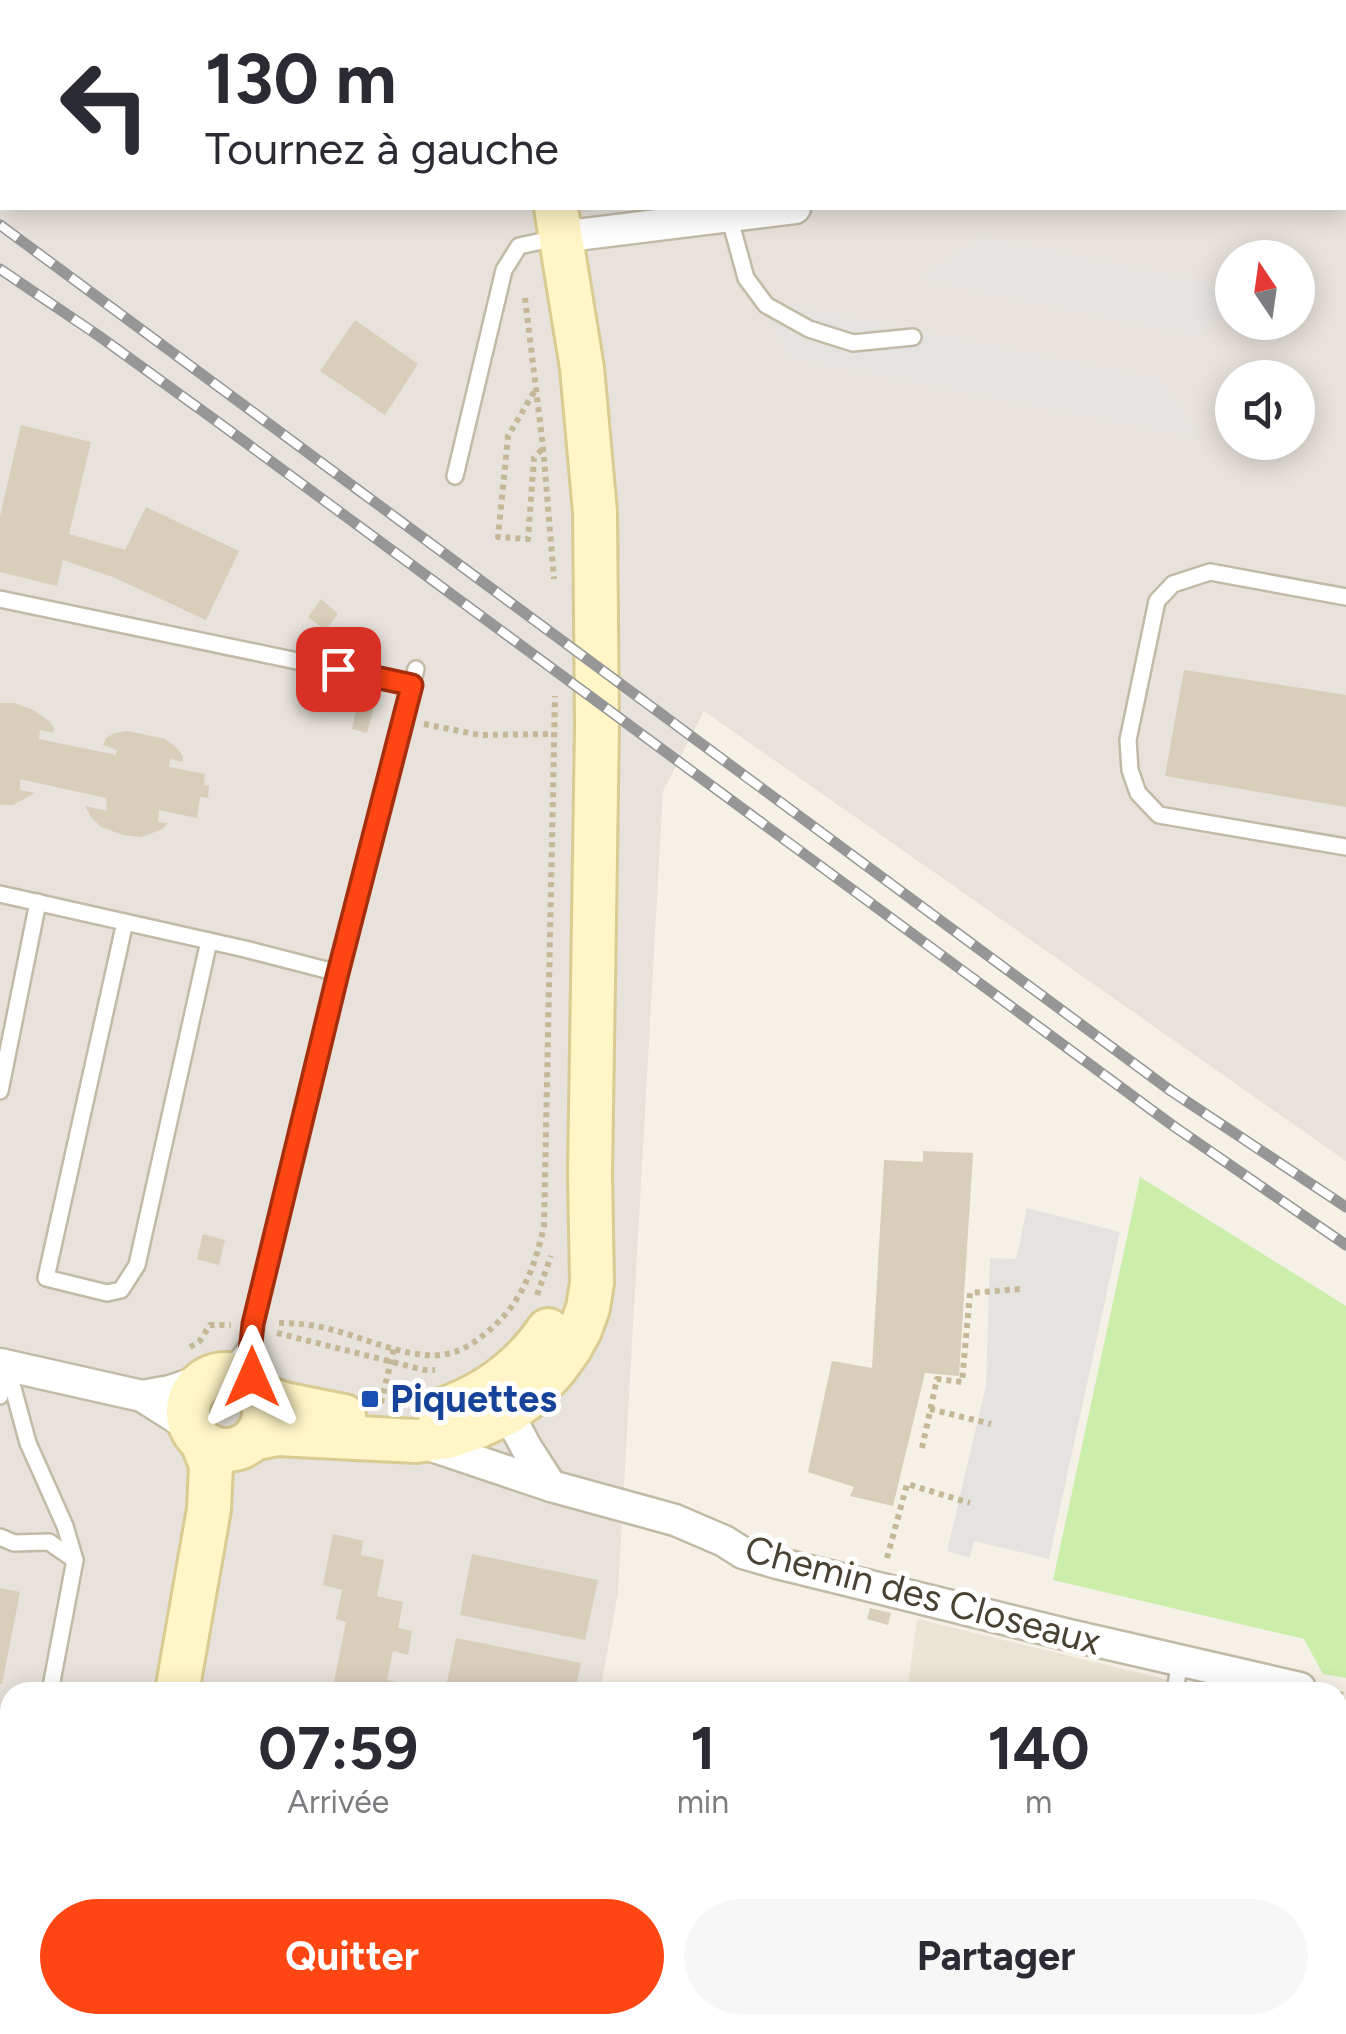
<!DOCTYPE html>
<html lang="fr">
<meta charset="utf-8">
<style>
:root{--surface:#fff;--page:#f7f7f7;--text:#2b2b33;--muted:#7c7c81;--accent:#ff4613}
body{margin:0;font-family:Figtree,sans-serif;background:var(--page);color:var(--text);height:100vh;display:flex;flex-direction:column;font-size:38px;white-space:nowrap}
*{box-sizing:border-box;margin:0}
p{font-size:32px;color:var(--muted)}
.icon{flex:none;width:55px;height:55px;fill:none;stroke:currentColor;stroke-width:2;stroke-linecap:round;stroke-linejoin:round}
.map{position:relative;flex:1;overflow:hidden}
.panel{position:absolute;left:0px;top:1682px;width:1348px;height:352px;display:flex;flex-direction:column;background:var(--surface);border-radius:30px 30px 0 0;box-shadow:0 5px 25px #0003}
.panel>*{flex:none}
.hud{position:absolute;left:0px;top:0px;width:1348px;height:210px;box-shadow:0 5px 25px #0003;background:#fff;color:var(--text);overflow:hidden}
.needle{width:65px;rotate:347deg}
.controls{position:absolute;left:1215px;top:240px;display:grid;gap:20px}
.controls a{display:grid;place-items:center;width:100px;height:100px;border-radius:50%;background:var(--surface);box-shadow:0 5px 25px #0003;font-size:50px}
.pin{position:absolute;display:grid;place-items:center;width:85px;height:85px;color:#fff;margin:-42px;border-radius:20px;box-shadow:0 5px 15px #0006}
.me{position:absolute;width:110px;margin:-55px;rotate:0deg;stroke-linejoin:round;filter:drop-shadow(0 0 8px #0008)}
.turn{display:flex;align-items:center;gap:35px;height:210px;padding:0 40px;font-size:45px}
.turn .icon{width:130px;height:130px;stroke-width:2.5}
.turn b{display:block;font-size:70px;line-height:85px}
.eta{display:flex;justify-content:space-evenly;align-items:center;height:170px;text-align:center}
.eta b{font-size:60px;font-weight:700;line-height:70px}
.action{display:flex;gap:20px;margin-top:auto;padding:20px 40px}
.action a{flex:1;height:115px;border-radius:60px;background:var(--accent);color:#fff;font-size:40px;font-weight:700;line-height:115px;text-align:center}
.action a+a{background:var(--page);color:var(--text)}
.map>svg:first-child{display:block}
.residential{fill:#e9e4d3}
.industrial{fill:#e7e2db;fill-rule:evenodd}
.green{fill:#cbeeaa}
.parking{fill:#e5e3df}
.building{fill:#d8ceba}
.lines{fill:none;stroke-linecap:round;stroke-linejoin:round}
.lane-casing{stroke:#c1baa7;stroke-width:20}
.street-casing{stroke:#c1baa7;stroke-width:35}
.secondary-casing{stroke:#d9cb91;stroke-width:48}
.path{stroke:#c5b897;stroke-width:6;stroke-dasharray:5 5;stroke-linecap:butt}
.lane{stroke:#fff;stroke-width:15}
.street{stroke:#fff;stroke-width:30}
.secondary{stroke:#fff5c6;stroke-width:42}
.rail-casing{stroke:#969696;stroke-width:11}
.rail{stroke:#fff;stroke-width:8;stroke-dasharray:22;stroke-linecap:butt}
.route-casing{stroke:#a62e0c;stroke-width:25}
.route{stroke:#ff4613;stroke-width:18}
.transit-dot{fill:#1a4fb4;stroke:#fff;stroke-width:4}
.labels{text-anchor:middle;stroke-width:10;stroke-linejoin:round;paint-order:stroke}
.transit-label{font-size:38px;font-weight:bold;fill:#164399;stroke:#fff;text-anchor:start}
.street-label{font-size:38px;fill:#494234;stroke:#fff}
</style>
<div class="map">
<svg width="1346" height="2034" viewBox="0 0 1346 2034">
<rect width="100%" height="100%" fill="#f5f1e6"/>
<g class="residential">
<path d="M917,1619L1218,1692H907Z"/>
<path d="M1338,1722L1346,1724V1875L1338,1879Z"/>
<path d="M549,2025H1021L998,2034H547Z"/>
</g>
<path class="industrial" d="M0,0H1118L1117,2H2V208H1345L1346,105V1161L704,711L663,791L618,1592L600,1692H10V2025H539L538,2034H0ZM1232,258H1298V322H1232ZM1232,378H1298V442H1232Z"/>
<path class="green" d="M1140,1177L1346,1306V1678L1323,1674L1304,1639L1053,1580Z"/>
<g class="parking">
<path d="M983,237L1232,288V313L1193,335L919,279Z"/>
<path d="M756,299L1159,379L1201,438L792,358Z"/>
<path d="M1027,1208L1120,1232L1049,1559L974,1541L970,1558L947,1551L986,1385L990,1258L1016,1259Z"/>
</g>
<g class="building">
<path d="M355,320L418,364L385,415L320,371Z"/>
<path d="M21,425L91,442L69,534L125,550L146,507L239,551L206,620L113,577L63,560L57,586L0,572V516Z"/>
<path d="M321,599L338,614L325,630L308,617Z"/>
<path d="M1184,670L1346,695V807L1165,776Z"/>
<path d="M358,701L374,706L367,733L352,729Z"/>
<path d="M0,703H15L35,711L50,722L54,728L53,733L40,730L39,739L116,755L117,750L103,745L106,738L115,733L128,731L165,739L177,748L183,756V762L170,759L169,767L205,774L204,785L209,786L208,798L200,797L197,818L159,810L158,822L168,823L163,829L141,837L123,835L101,827L91,817L85,806L107,811L106,798L20,779V790L35,793L13,805H0Z"/>
<path d="M923,1151L973,1153L959,1376L925,1373L893,1506L850,1496L854,1487L808,1472L832,1361L872,1368L884,1160L923,1162Z"/>
<path d="M203,1234L225,1240L219,1265L197,1259Z"/>
<path d="M333,1534L363,1541L361,1555L384,1560L377,1596L403,1602L398,1628L412,1631L408,1655L393,1651L387,1680L401,1683L399,1692H332L346,1622L336,1619L342,1590L323,1585Z"/>
<path d="M472,1554L598,1580L585,1640L460,1615Z"/>
<path d="M0,1588L20,1592L2,1684H0Z"/>
<path d="M870,1608L891,1613L888,1625L867,1619Z"/>
<path d="M456,1638L581,1663L575,1692H445Z"/>
<path d="M1338,1804L1346,1806V1839L1338,1837Z"/>
</g>
<g class="lines">
<defs>
<g id="lane">
<path d="M729,216L746,278L766,305L809,329L853,343L913,337"/>
<path d="M455,476L504,270L519,246L556,238"/>
<path d="M1346,597L1210,572L1173,584L1157,601L1128,740L1130,770L1138,793L1159,815L1346,847"/>
<path d="M0,599L412,685"/>
<path d="M0,894L245,949L338,973"/>
<path d="M125,922L46,1278L107,1293L121,1290L137,1265L209,941"/>
<path d="M0,1091L38,902"/>
<path d="M7,1366L28,1443L65,1526L75,1560L50,1692"/>
<path d="M215,1375C230,1366 239,1360 247,1345"/>
<path d="M256,1388L249,1362L253,1324L338,973L416,669"/>
<path d="M0,1396L6,1369"/>
<path d="M0,1537L14,1543L49,1542L75,1560"/>
<path d="M1175,1692L1180,1660"/>
<path d="M0,1869L10,1860"/>
<path d="M666,2034L668,2025"/>
<path d="M795,2034L810,2025"/>
</g>
<g id="street">
<path d="M1345,137H1346"/>
<path d="M560,237L795,208"/>
<path d="M0,1364L142,1396L191,1427"/>
<path d="M142,1396L170,1391L206,1379"/>
<path d="M500,1398L526,1447L551,1486"/>
<path d="M423,1443L551,1486L675,1520L724,1541L743,1553L777,1563L1065,1634L1300,1688"/>
</g>
<g id="secondary">
<path d="M581,2V0"/>
<circle cx="226" cy="1412" r="38"/>
<path d="M261,1396L284,1404L344,1416"/>
<path d="M439,1411C484,1396 521,1370 548,1330"/>
<path d="M253,1439L277,1434L416,1441L448,1437L477,1427L509,1412L529,1397L555,1369L570,1348L580,1330L588,1308L592,1283L590,1174L597,726L595,512L582,368L556,208"/>
<path d="M177,1692L209,1509L211,1465L202,1442"/>
<path d="M75,2034L79,2025"/>
</g>
</defs>
<use href="#lane" class="lane-casing"/>
<use href="#street" class="street-casing"/>
<use href="#secondary" class="secondary-casing"/>
<g class="path">
<path d="M525,298L543,447L554,579"/>
<path d="M534,392L508,436L498,537L528,539L534,458L543,448"/>
<path d="M424,724L480,735L553,734"/>
<path d="M537,1295L551,1256"/>
<path d="M279,1323C297,1323 315,1325 333,1330C366,1338 412,1361 446,1354C464,1351 478,1340 492,1328C523,1300 535,1266 544,1226L555,696"/>
<path d="M277,1333L389,1361L424,1370H435"/>
<path d="M190,1347L199,1342L210,1325H231"/>
<path d="M381,1403L394,1348"/>
<path d="M930,1409L991,1424"/>
<path d="M922,1448L937,1379L962,1382L970,1293L1020,1289"/>
<path d="M887,1558L907,1484L970,1503"/>
<path d="M1338,1694L1346,1696"/>
</g>
<use href="#lane" class="lane"/>
<use href="#street" class="street"/>
<use href="#secondary" class="secondary"/>
<defs>
<g id="rail">
<path d="M0,225L1171,1091L1346,1207"/>
<path d="M0,269L99,336L215,420L1172,1125L1346,1245"/>
<path d="M1338,1972L1346,1968"/>
<path d="M1338,2010L1346,2006"/>
<path d="M1238,2034L1257,2025"/>
<path d="M1287,2034L1306,2025"/>
</g>
</defs>
<use href="#rail" class="rail-casing"/>
<use href="#rail" class="rail"/>
</g>
<g class="lines">
<defs>
<path id="route" d="M252,1377L249,1362L253,1324L338,973L412,685L338,669"/>
</defs>
<use href="#route" class="route-casing"/>
<use href="#route" class="route"/>
</g>
<rect class="transit-dot" x="360" y="1389" width="20" height="20" rx="5"/>
<g class="labels">
<g class="transit-label">
<text x="390" y="1412">Piquettes</text>
</g>
<g class="street-label">
<text transform="translate(923 1595) rotate(15)" y="13">Chemin des Closeaux</text>
</g>
</g>
</svg>
<div class="controls">
<a><svg class="needle" viewBox="-14 -14 28 28"><path d="M0-13l5 13h-10z" fill="#e53935"/><path d="M0 13l5-13h-10z" fill="#7c7c81"/></svg></a>
<a><svg class="icon" aria-label="sound" viewBox="0 0 24 24"><path d="M4 9h4l5-4v14l-5-4H4zM17 9q2 3 0 6"/></svg></a>
</div>
<div class="pin" style="left:338px;top:669px;background:#d93025"><svg class="icon" aria-label="arrive" viewBox="0 0 24 24"><path d="M6 21V4h12l-3 4 3 4H6"/></svg></div>
<svg class="me" style="left:252px;top:1377px" viewBox="-20 -20 40 40"><path d="M0-17L14 15 0 8-14 15z" fill="#ff4613" stroke="#fff" stroke-width="4"/></svg>
<div class="hud">
<div class="turn"><svg class="icon" aria-label="left" viewBox="0 0 24 24"><path d="M17 20v-9H6M10 6l-5 5 5 5"/></svg><div><b>130 m</b>Tournez à gauche</div></div>
</div>
<section class="panel">
<div class="eta">
<div><b>07:59</b><p>Arrivée</p></div>
<div><b>1</b><p>min</p></div>
<div><b>140</b><p>m</p></div>
</div>
<div class="action"><a>Quitter</a><a>Partager</a></div>
</section>
</div>
